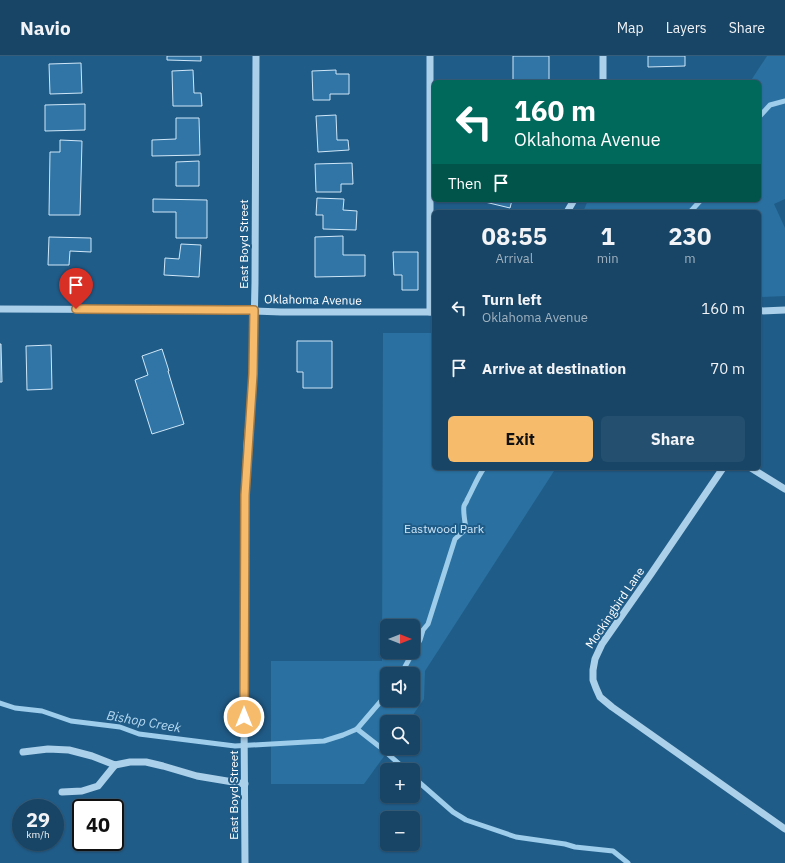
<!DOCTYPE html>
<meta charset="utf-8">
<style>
:root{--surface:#184566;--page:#254f6f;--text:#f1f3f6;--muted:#9fb1bf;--line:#365d7a;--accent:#f7bb6c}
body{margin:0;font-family:"IBM Plex Sans",sans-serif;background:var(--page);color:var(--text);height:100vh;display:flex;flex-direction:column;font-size:15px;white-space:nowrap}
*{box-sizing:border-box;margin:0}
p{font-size:13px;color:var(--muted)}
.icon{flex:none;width:22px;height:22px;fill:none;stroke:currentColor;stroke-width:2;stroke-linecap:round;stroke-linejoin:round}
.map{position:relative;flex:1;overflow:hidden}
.drawer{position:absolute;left:432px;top:154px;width:329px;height:260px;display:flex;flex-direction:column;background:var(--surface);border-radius:6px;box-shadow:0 1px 3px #0004,0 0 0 1px var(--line)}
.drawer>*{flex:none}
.banner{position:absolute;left:432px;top:24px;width:329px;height:122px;border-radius:6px;box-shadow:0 1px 3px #0004,0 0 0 1px var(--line);background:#00695c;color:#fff;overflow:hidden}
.needle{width:26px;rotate:90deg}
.controls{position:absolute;left:380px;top:563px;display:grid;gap:8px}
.controls a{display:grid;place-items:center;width:40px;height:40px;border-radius:6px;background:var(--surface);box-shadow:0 1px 3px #0004,0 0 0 1px var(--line);font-size:20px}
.speed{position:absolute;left:12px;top:743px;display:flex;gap:8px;font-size:20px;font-weight:700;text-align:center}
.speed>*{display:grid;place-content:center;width:52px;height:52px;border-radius:50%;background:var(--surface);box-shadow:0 1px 3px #0004,0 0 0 1px var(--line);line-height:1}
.speed small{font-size:10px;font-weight:400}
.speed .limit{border:2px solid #111;border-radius:6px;background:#fff;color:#111}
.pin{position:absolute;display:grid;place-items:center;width:34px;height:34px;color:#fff;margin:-41px -17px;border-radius:50% 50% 50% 0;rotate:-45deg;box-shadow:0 0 4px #0007}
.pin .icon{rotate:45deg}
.me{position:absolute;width:44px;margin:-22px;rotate:0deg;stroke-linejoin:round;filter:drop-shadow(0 0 3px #0008)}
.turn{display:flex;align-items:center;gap:14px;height:84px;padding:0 16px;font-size:18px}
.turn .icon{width:52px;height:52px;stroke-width:2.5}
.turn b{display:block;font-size:28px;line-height:34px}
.then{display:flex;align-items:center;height:38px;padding:0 16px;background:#0003;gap:8px;font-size:15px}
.eta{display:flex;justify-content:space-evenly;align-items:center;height:68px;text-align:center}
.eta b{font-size:24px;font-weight:800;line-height:28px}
.button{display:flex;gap:8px;margin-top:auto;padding:8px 16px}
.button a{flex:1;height:46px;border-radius:6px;background:var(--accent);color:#111;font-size:16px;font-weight:800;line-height:46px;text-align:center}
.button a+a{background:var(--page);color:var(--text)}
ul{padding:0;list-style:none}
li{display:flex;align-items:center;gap:12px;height:60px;padding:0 16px}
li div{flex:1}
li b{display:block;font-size:15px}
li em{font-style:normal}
header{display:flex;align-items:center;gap:24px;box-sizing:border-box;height:56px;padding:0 20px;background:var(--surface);border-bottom:1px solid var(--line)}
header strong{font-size:19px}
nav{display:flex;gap:22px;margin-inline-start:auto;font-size:14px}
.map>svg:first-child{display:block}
.green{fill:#2a70a0;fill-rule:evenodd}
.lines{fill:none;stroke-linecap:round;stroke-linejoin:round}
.stream{stroke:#9ecdeb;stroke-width:5}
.building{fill:#3075a5;stroke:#cfe7f8}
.minor{stroke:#abd0ea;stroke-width:7}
.route-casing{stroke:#a17a46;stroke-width:10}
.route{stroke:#f7bb6c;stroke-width:7}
.labels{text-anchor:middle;stroke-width:4;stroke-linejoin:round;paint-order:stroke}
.street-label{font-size:12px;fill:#fff;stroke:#205c88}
.park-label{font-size:12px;fill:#cfe7f8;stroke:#205c88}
.water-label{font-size:13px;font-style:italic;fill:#b6daf2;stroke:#205c88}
</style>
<header>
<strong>Navio</strong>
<nav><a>Map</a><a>Layers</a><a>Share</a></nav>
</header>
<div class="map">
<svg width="785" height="807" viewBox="0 0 785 807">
<rect width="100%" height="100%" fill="#205c88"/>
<g class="green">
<path d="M767,0H785V143L774,148L785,172V240L759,241V156H583L588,144H759V26H750Z"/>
<path d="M383,277H434V412H556L425,615L424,643L408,666H387V692H390L364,728H271V605H382ZM387,570H413V596H387ZM387,618H413V644H387Z"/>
</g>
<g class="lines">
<g class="stream">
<path d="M759,61L770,49L785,45"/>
<path d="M690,156L701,144"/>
<path d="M413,596L420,584L423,574L428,568L455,483L466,473C465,467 463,454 464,450C465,447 467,446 467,444C473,433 477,422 484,412"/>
<path d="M401,618L413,596"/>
<path d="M0,647L15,652L42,655L71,665L120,671L139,678L235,690L324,685L343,679L357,673L387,638"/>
<path d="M357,673L380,691L406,714"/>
<path d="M413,721L453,756L466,764L516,781L565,788L575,791L613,795L628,807"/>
</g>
</g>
<g class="building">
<path d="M167,0H201V5L167,4Z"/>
<rect x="513" y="0" width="36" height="26"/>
<path d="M648,0H685V10L648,11Z"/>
<path d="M81,7L82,37L50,38L49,8Z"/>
<path d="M193,14L194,37H201L202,50H173L172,15Z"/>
<path d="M336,14V18H349V38H330V44H313L312,15Z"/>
<path d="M85,48V74L45,75V49Z"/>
<path d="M336,59L337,84H348L349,94L318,96L316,60Z"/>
<path d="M176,62H199L200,99L152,100V84L176,83Z"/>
<path d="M60,84L82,85L80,159H49L50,96H60Z"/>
<path d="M199,105V130H176V106Z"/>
<path d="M352,107L353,128H341V136H316L315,108Z"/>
<path d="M317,142L344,143L343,154L357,155L356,174L323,173V159H316Z"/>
<path d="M153,143L207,144V182H176V156H153Z"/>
<path d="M486,144H512L510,152L485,146Z"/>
<path d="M343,180V199H365V220L315,221V181Z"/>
<path d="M49,181L91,182V196L70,195L69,209H48Z"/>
<path d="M181,188L201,189L199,221L164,219L165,202L179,203Z"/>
<path d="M393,196H418V234H402V219H394Z"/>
<path d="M297,285H332V332H303V316H297Z"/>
<path d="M0,288H1L2,326H0Z"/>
<path d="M51,289L52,333L27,334L26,290Z"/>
<path d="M162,293L169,315H168L184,368L152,378L135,324L148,319L142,300Z"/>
</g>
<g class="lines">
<g class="minor">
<path d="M430,0V256"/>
<path d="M603,26V0"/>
<path d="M567,156L574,144"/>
<path d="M0,253L228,254L281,256H434"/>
<path d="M759,255L785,254"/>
<path d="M723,412L651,518L602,588L595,603L593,614V624L596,632L600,641L612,651L785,773"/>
<path d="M751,412L785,433"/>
<path d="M23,696L48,693L69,694L92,700L115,709L130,706H146L163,710L197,720L245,728"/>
<path d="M62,736L82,735L98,730L115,709"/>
<path d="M245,807L244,661L245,439L247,389L253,318L255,227L256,0"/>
</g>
</g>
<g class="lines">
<defs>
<path id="route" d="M76,253L228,254H254L253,318L245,439L244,661"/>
</defs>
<use href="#route" class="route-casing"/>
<use href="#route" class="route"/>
</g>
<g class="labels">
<g class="street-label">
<text transform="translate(244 188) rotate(-90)" y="4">East Boyd Street</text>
<text transform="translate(313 244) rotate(1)" y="4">Oklahoma Avenue</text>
<text transform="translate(615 552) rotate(-56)" y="4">Mockingbird Lane</text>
<text transform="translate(234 739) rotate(-90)" y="4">East Boyd Street</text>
</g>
<g class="park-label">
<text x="444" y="477">Eastwood Park</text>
</g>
<g class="water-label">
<text transform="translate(144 665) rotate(10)" y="5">Bishop Creek</text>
</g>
</g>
</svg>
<div class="controls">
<a><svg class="needle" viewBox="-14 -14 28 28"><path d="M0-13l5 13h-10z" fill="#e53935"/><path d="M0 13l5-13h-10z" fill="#9fb1bf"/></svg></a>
<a><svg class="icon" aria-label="sound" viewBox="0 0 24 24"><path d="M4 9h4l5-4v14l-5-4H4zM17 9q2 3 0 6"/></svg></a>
<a><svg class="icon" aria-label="search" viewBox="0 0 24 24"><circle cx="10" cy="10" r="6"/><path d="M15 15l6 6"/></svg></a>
<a>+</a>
<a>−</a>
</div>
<div class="speed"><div>29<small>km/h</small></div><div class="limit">40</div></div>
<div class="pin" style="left:76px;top:253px;background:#d93025"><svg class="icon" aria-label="arrive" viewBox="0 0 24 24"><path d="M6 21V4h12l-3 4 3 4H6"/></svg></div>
<svg class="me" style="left:244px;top:661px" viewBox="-20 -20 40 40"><circle r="17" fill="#f7bb6c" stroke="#fff" stroke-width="3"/><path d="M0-11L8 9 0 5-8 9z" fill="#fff"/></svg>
<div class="banner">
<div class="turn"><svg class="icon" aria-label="left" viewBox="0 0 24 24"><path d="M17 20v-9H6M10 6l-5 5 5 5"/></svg><div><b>160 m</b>Oklahoma Avenue</div></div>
<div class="then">Then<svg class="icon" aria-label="arrive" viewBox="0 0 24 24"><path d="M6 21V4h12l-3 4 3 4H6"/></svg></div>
</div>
<section class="drawer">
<div class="eta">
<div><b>08:55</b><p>Arrival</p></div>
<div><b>1</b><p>min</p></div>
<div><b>230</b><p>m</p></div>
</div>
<ul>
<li><svg class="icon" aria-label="left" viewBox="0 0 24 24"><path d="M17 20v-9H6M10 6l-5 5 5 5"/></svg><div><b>Turn left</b><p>Oklahoma Avenue</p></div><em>160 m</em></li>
<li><svg class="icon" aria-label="arrive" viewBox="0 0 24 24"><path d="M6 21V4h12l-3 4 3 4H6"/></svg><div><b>Arrive at destination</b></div><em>70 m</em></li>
</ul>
<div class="button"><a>Exit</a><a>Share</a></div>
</section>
</div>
